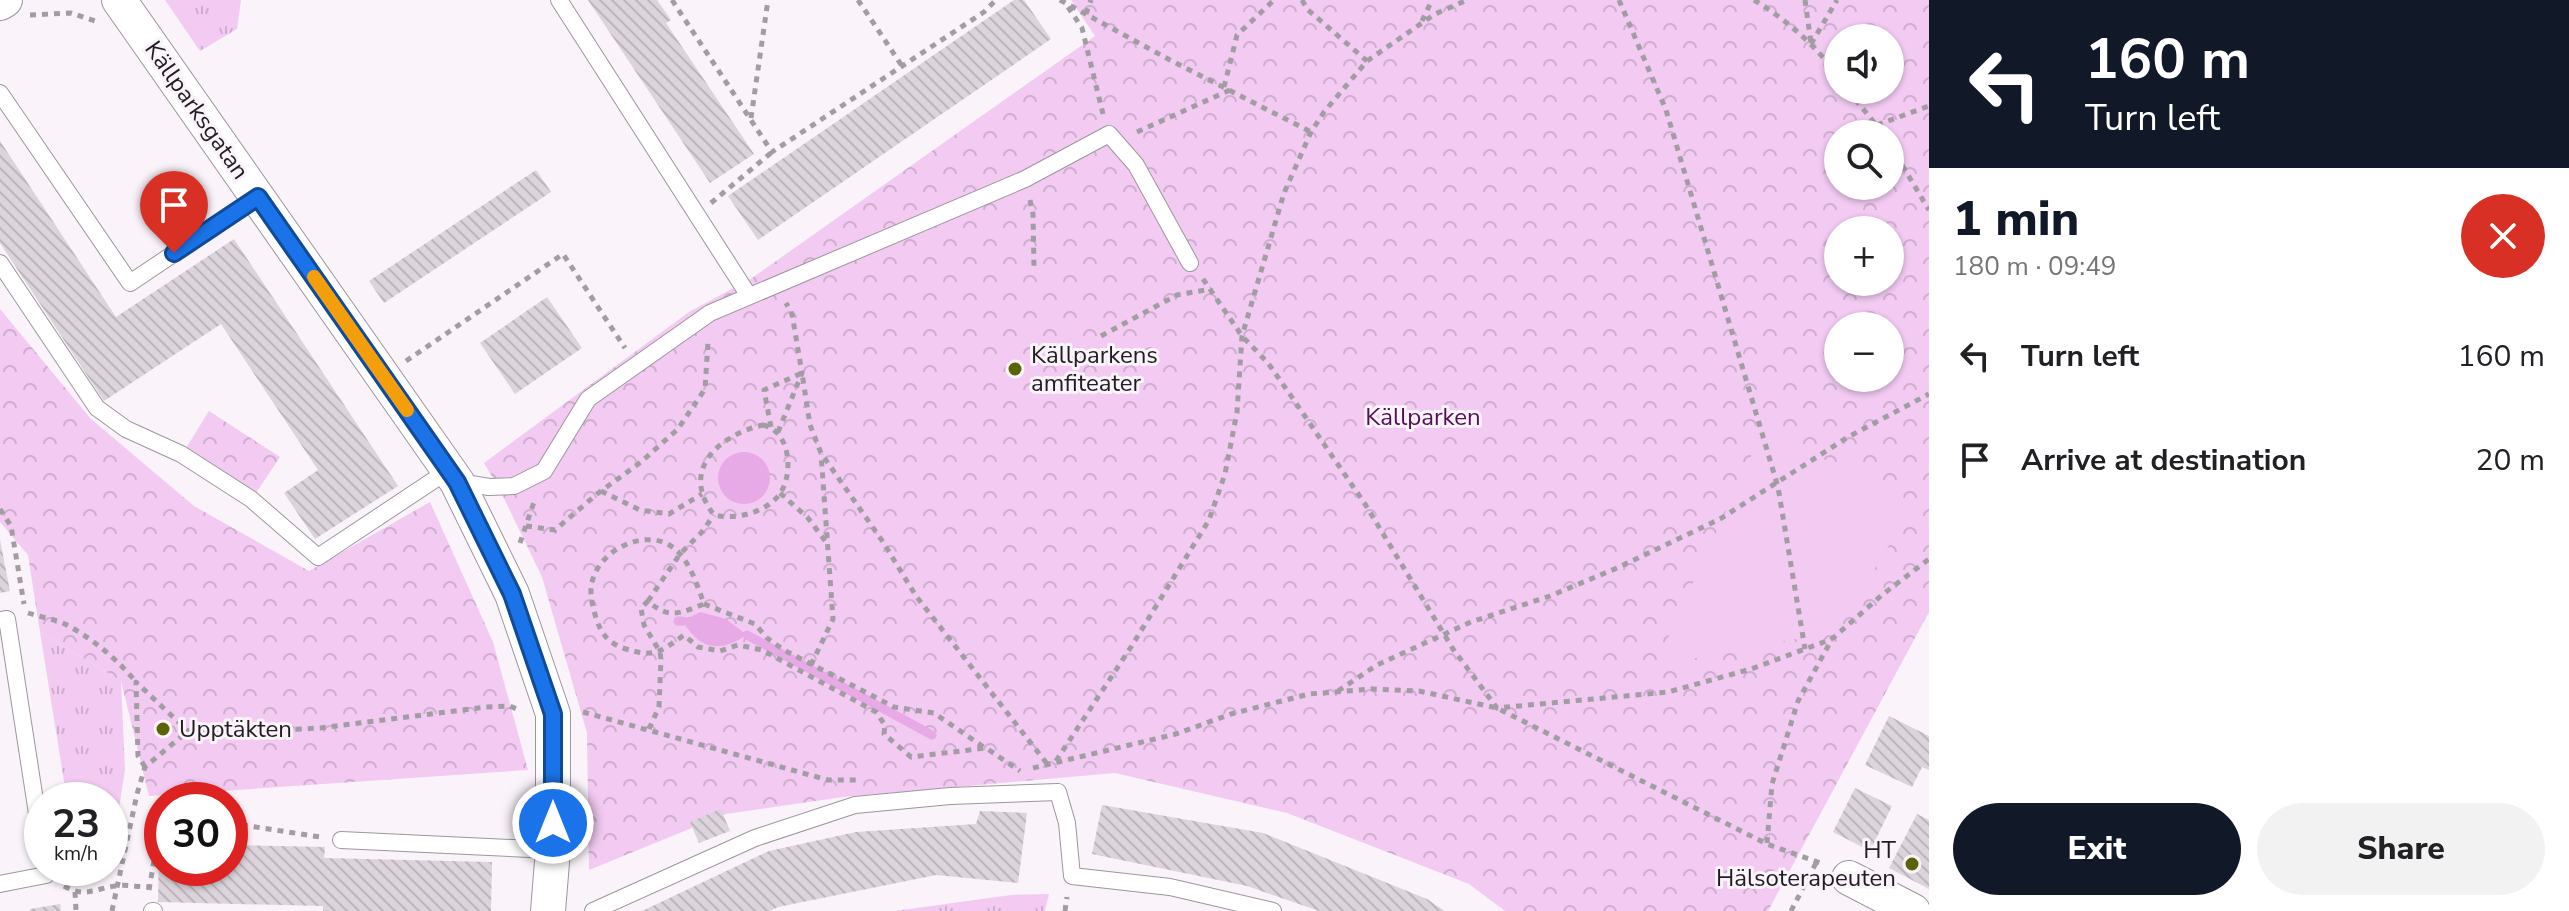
<!DOCTYPE html>
<meta charset="utf-8">
<style>
:root{--surface:#fff;--page:#f2f2f2;--text:#202124;--muted:#757577;--accent:#111827}
body{margin:0;font-family:"Nunito Sans",sans-serif;background:var(--page);color:var(--text);height:100vh;display:flex;flex-direction:column;font-size:30px;white-space:nowrap}
*{box-sizing:border-box;margin:0}
p{font-size:26px;color:var(--muted)}
.icon{flex:none;width:44px;height:44px;fill:none;stroke:currentColor;stroke-width:2;stroke-linecap:round;stroke-linejoin:round}
.map{position:relative;flex:1;overflow:hidden}
.drawer{display:flex;flex-direction:column;background:var(--surface);width:640px}
.drawer>*{flex:none}
.banner{background:#111827;color:#fff;overflow:hidden}
.controls{position:absolute;left:1824px;top:24px;display:grid;gap:16px}
.controls a{display:grid;place-items:center;width:80px;height:80px;border-radius:50%;background:var(--surface);box-shadow:0 2px 6px #0004;font-size:40px}
.speed{position:absolute;left:24px;top:782px;display:flex;gap:16px;font-size:40px;font-weight:700;text-align:center}
.speed>*{display:grid;place-content:center;width:104px;height:104px;border-radius:50%;background:var(--surface);box-shadow:0 2px 6px #0004;line-height:1}
.speed small{font-size:20px;font-weight:400}
.speed .limit{border:12px solid #d22;background:#fff;color:#111}
.pin{position:absolute;display:grid;place-items:center;width:68px;height:68px;color:#fff;margin:-82px -34px;border-radius:50% 50% 50% 0;rotate:-45deg;box-shadow:0 0 8px #0007}
.pin .icon{rotate:45deg}
.me{position:absolute;width:88px;margin:-44px;rotate:0deg;stroke-linejoin:round;filter:drop-shadow(0 0 6px #0008)}
.turn{display:flex;align-items:center;gap:28px;height:168px;padding:0 24px;font-size:36px}
.turn .icon{width:104px;height:104px;stroke-width:2.5}
.turn b{display:block;font-size:56px;line-height:68px}
.round{display:grid;place-items:center;flex:none;width:84px;height:84px;border-radius:42px;background:var(--page)}
.headline{display:flex;align-items:center;justify-content:space-between;height:136px;padding:0 24px}
h1{font-size:48px;font-weight:800;line-height:60px;color:var(--accent)}
.button{display:flex;gap:16px;margin-top:auto;padding:16px 24px}
.button a{flex:1;height:92px;border-radius:48px;background:var(--accent);color:#fff;font-size:32px;font-weight:800;line-height:92px;text-align:center}
.button a+a{background:var(--page);color:var(--text)}
ul{padding:0;list-style:none}
li{display:flex;align-items:center;gap:24px;height:104px;padding:0 24px}
li div{flex:1}
li b{display:block;font-size:30px}
li em{font-style:normal}
main{display:flex;flex:1;min-height:0}
.map>svg:first-child{display:block}
.grass{fill:url(#grass-tufts)}
.park{fill:url(#park-crowns);fill-rule:evenodd}
.garden{fill:#f2caf2}
.water{fill:#e7aae7}
.lines{fill:none;stroke-linecap:round;stroke-linejoin:round}
.stream{stroke:#e7aae7;stroke-width:9}
.building{fill:url(#building-back-hatch)}
.lane-casing{stroke:#9d969c;stroke-width:18}
.street-casing{stroke:#9d969c;stroke-width:36}
.path{stroke:#a29da2;stroke-width:5;stroke-dasharray:6 6;stroke-linecap:butt}
.lane{stroke:#fff;stroke-width:16}
.street{stroke:#fff;stroke-width:34}
.route-casing{stroke:#114b97;stroke-width:20}
.route{stroke:#1a73e8;stroke-width:14}
.slow{stroke:#f59e0b;stroke-width:14}
.poi-dot{fill:#5a6404;stroke:#faf3fa;stroke-width:3}
.labels{text-anchor:middle;stroke-width:6;stroke-linejoin:round;paint-order:stroke}
.street-label{font-size:24px;fill:#201d20;stroke:#faf3fa}
.poi-label{font-size:24px;fill:#201d20;stroke:#faf3fa;text-anchor:start}
.park-label{font-size:24px;fill:#560d58;stroke:#faf3fa}
</style>
<main>
<div class="map">
<svg width="1929" height="911" viewBox="0 0 1929 911">
<defs>
<pattern id="grass-tufts" width="24" height="20" patternUnits="userSpaceOnUse" patternTransform="scale(2)"><rect width="24" height="20" fill="#f2caf2"/><path d="M3 7l-1-3M5 7V3M7 7l1-3M15 17l-1-3M17 17v-4M19 17l1-3" fill="none" stroke="#cfadcf"/></pattern>
<pattern id="park-crowns" width="20" height="18" patternUnits="userSpaceOnUse" patternTransform="scale(2)"><rect width="20" height="18" fill="#f2caf2"/><path d="M2 6a3 3 0 1 1 6 0M12 15a3 3 0 1 1 6 0" fill="none" stroke="#cfadcf"/></pattern>
<pattern id="building-back-hatch" width="6" height="6" patternUnits="userSpaceOnUse" patternTransform="scale(2)"><rect width="6" height="6" fill="#dbd4db"/><path d="M-1 5l2 2M0 0l6 6M5-1l2 2" fill="none" stroke="#bcb6bc"/></pattern>
</defs>
<rect width="100%" height="100%" fill="#faf3fa"/>
<g class="grass">
<path d="M165,0H241L237,29L200,51Z"/>
<path d="M40,632L121,681L125,770L111,859L110,800H67Z"/>
<path d="M1049,894L1045,911H895L1011,895Z"/>
</g>
<g class="park">
<path d="M1071,0H1929V612L1768,911H1505L1469,884L1287,813L1115,773L843,797L726,814L589,870L587,733L542,577L499,488L484,463L689,312L752,278L1095,36ZM1838,38H1890V90H1838ZM1838,134H1890V186H1838ZM1838,230H1890V282H1838ZM1838,326H1890V378H1838Z"/>
<path d="M0,309L91,419L194,506L309,571L430,502L493,642L528,770L149,796L121,681L40,632L28,555L0,522Z"/>
<path d="M209,411L280,457L256,493L186,448Z"/>
</g>
<path class="garden" d="M1763,430L1915,503L1836,631L1655,666Z"/>
<g class="water">
<circle cx="744" cy="478" r="26"/>
<path d="M700,612L726,619L747,635C720,653 699,650 683,621Z"/>
</g>
<g class="lines">
<g class="stream">
<path d="M678,621H683"/>
<path d="M747,635L932,735"/>
</g>
</g>
<g class="building">
<path d="M588,0H657L671,20L666,23L754,154L710,183Z"/>
<path d="M1014,0H1024L1051,39L758,240L728,196Z"/>
<path d="M0,141L116,317L234,239L398,486L315,539L284,493L318,470L221,324L104,401L0,243Z"/>
<path d="M536,170L551,192L384,303L369,281Z"/>
<path d="M547,297L582,348L515,394L480,343Z"/>
<path d="M0,540L10,591L0,593Z"/>
<path d="M1889,716L1929,736V770L1922,767L1912,787L1865,765Z"/>
<path d="M1855,788L1892,806L1870,851L1833,832Z"/>
<path d="M1102,805L1263,833L1427,899L1445,911H1319L1247,886L1092,854Z"/>
<path d="M721,809L730,831L699,843L690,822Z"/>
<path d="M980,811L1027,813L1018,883L936,875L778,907L770,911H642L769,851L856,832L976,824Z"/>
<path d="M1917,814L1929,820V889L1889,868Z"/>
<path d="M230,845L325,847L324,858L492,862L491,911H323V906L158,902L159,854H162V868H230Z"/>
<path d="M60,904L61,911H30V909Z"/>
</g>
<g class="lines">
<defs>
<g id="lane">
<path d="M559,0L749,296"/>
<path d="M0,93L130,283L258,197"/>
<path d="M0,263L97,408L126,429L181,454L251,499L318,557L449,470"/>
<path d="M459,482L489,487L514,486L544,471L588,399L710,313L1025,179L1109,134L1136,165L1190,263"/>
<path d="M0,620L7,619L42,846"/>
<path d="M341,840L553,850"/>
<path d="M0,884L46,875L45,868"/>
<path d="M152,911H154"/>
<path d="M593,911L755,838L855,805L950,796L1058,792L1067,823L1072,876L1170,887L1273,911"/>
</g>
<g id="street">
<path d="M119,0L457,482L512,594L553,714V850L548,911"/>
<path d="M0,3L5,0"/>
<path d="M1849,878L1913,911"/>
</g>
</defs>
<use href="#lane" class="lane-casing"/>
<use href="#street" class="street-casing"/>
<g class="path">
<path d="M672,0L772,152L984,12L996,0"/>
<path d="M858,0L902,66"/>
<path d="M1060,0L1170,60L1311,132"/>
<path d="M1302,0L1307,9L1367,61"/>
<path d="M1619,0L1666,110L1778,487L1805,649"/>
<path d="M1754,0C1787,20 1815,45 1838,76"/>
<path d="M1805,0L1811,43"/>
<path d="M1068,7L1082,28L1103,114"/>
<path d="M1086,14L1091,0"/>
<path d="M30,15L71,13L95,21"/>
<path d="M1422,21L1432,0"/>
<path d="M1811,44L1837,0"/>
<path d="M1224,87L1237,35L1274,0"/>
<path d="M1848,90L1883,134"/>
<path d="M751,118L768,0"/>
<path d="M1877,125L1929,106"/>
<path d="M1137,132L1230,90"/>
<path d="M1890,145L1929,210"/>
<path d="M1030,200L1033,214L1034,268"/>
<path d="M711,203L772,152"/>
<path d="M1203,279L1242,336L1268,363L1289,393L1365,504L1453,649L1497,708L1668,692L1751,669L1832,639"/>
<path d="M1101,336L1177,295L1211,289"/>
<path d="M406,361L563,254L625,348"/>
<path d="M763,425C791,431 794,475 779,495C765,513 735,520 714,515C679,470 719,435 763,425Z"/>
<path d="M771,427L764,390L802,373L810,425L821,453L883,542L916,596L1048,765"/>
<path d="M778,432L802,373L792,314L786,303"/>
<path d="M601,491L640,510L669,514L702,494"/>
<path d="M780,493L808,518L826,542"/>
<path d="M0,509L11,526L24,604"/>
<path d="M526,526L555,530L597,494L641,462L678,429L705,389L708,342"/>
<path d="M520,543L535,499"/>
<path d="M648,601L680,554L701,533L714,515"/>
<path d="M704,604L755,624L767,638L784,650L894,707L934,713L985,748"/>
<path d="M28,613C40,617 54,619 65,624C92,638 117,659 136,682"/>
<path d="M811,665L833,619L821,454"/>
<path d="M1338,691L1377,665L1471,622L1550,596L1617,568L1720,519L1848,437L1929,394"/>
<path d="M583,712L828,780H856"/>
<path d="M649,729L659,707L661,659L660,652L644,625L641,608L648,601C669,620 680,613 704,604C698,587 692,568 680,554C656,525 606,544 594,576C588,590 592,604 596,618C601,633 607,642 623,648C654,658 659,653 684,635L698,647L720,651L738,645L762,650L876,712L885,725L884,734L911,757L986,748L1020,771"/>
<path d="M1056,761L1131,647L1209,520L1225,474L1237,412L1242,336L1284,193L1311,132L1324,112L1367,61L1435,14L1467,0"/>
<path d="M145,767L138,756L136,682L188,731"/>
<path d="M1033,768L1176,734L1231,714L1309,694L1372,689L1419,691L1497,708L1767,844L1823,864"/>
<path d="M230,823L320,837"/>
<path d="M1767,843L1772,784L1798,701L1832,639L1882,595L1929,559"/>
<path d="M64,886C85,898 94,889 115,886C125,884 137,887 148,887"/>
<path d="M149,890L158,837L162,835"/>
<path d="M75,892L76,911"/>
<path d="M112,911L137,794L145,767L188,731L210,734L320,728L486,707L510,706L519,710"/>
<path d="M1065,911L1067,897"/>
<path d="M1791,911L1817,861"/>
</g>
<use href="#lane" class="lane"/>
<use href="#street" class="street"/>
</g>
<g class="lines">
<defs>
<path id="route" d="M174,253L258,197L457,482L512,594L553,714V823"/>
</defs>
<use href="#route" class="route-casing"/>
<use href="#route" class="route"/>
<path class="slow" d="M314,277L407,410"/>
</g>
<g class="poi-dot">
<circle cx="1015" cy="369" r="8"/>
<circle cx="163" cy="729" r="8"/>
<circle cx="1912" cy="864" r="8"/>
</g>
<g class="labels">
<g class="street-label">
<text transform="translate(197 110) rotate(55)" y="8">Källparksgatan</text>
</g>
<g class="poi-label">
<text x="1031" y="363">Källparkens<tspan x="1031" dy="28">amfiteater</tspan></text>
<text x="179" y="737">Upptäkten</text>
<text x="1896" y="858" text-anchor="end">HT<tspan x="1896" dy="28">Hälsoterapeuten</tspan></text>
</g>
<g class="park-label">
<text x="1423" y="425">Källparken</text>
</g>
</g>
</svg>
<div class="controls">
<a><svg class="icon" aria-label="sound" viewBox="0 0 24 24"><path d="M4 9h4l5-4v14l-5-4H4zM17 9q2 3 0 6"/></svg></a>
<a><svg class="icon" aria-label="search" viewBox="0 0 24 24"><circle cx="10" cy="10" r="6"/><path d="M15 15l6 6"/></svg></a>
<a>+</a>
<a>−</a>
</div>
<div class="speed"><div>23<small>km/h</small></div><div class="limit">30</div></div>
<div class="pin" style="left:174px;top:253px;background:#d93025"><svg class="icon" aria-label="arrive" viewBox="0 0 24 24"><path d="M6 21V4h12l-3 4 3 4H6"/></svg></div>
<svg class="me" style="left:553px;top:823px" viewBox="-20 -20 40 40"><circle r="17" fill="#1a73e8" stroke="#fff" stroke-width="3"/><path d="M0-11L8 9 0 5-8 9z" fill="#fff"/></svg>
</div>
<section class="drawer">
<div class="banner">
<div class="turn"><svg class="icon" aria-label="left" viewBox="0 0 24 24"><path d="M17 20v-9H6M10 6l-5 5 5 5"/></svg><div><b>160 m</b>Turn left</div></div>
</div>
<div class="headline"><div><h1>1 min</h1><p>180 m · 09:49</p></div><a class="round" style="background:#d93025;color:#fff"><svg class="icon" aria-label="close" viewBox="0 0 24 24"><path d="M6 6l12 12M18 6L6 18"/></svg></a></div>
<ul>
<li><svg class="icon" aria-label="left" viewBox="0 0 24 24"><path d="M17 20v-9H6M10 6l-5 5 5 5"/></svg><div><b>Turn left</b></div><em>160 m</em></li>
<li><svg class="icon" aria-label="arrive" viewBox="0 0 24 24"><path d="M6 21V4h12l-3 4 3 4H6"/></svg><div><b>Arrive at destination</b></div><em>20 m</em></li>
</ul>
<div class="button"><a>Exit</a><a>Share</a></div>
</section>
</main>
